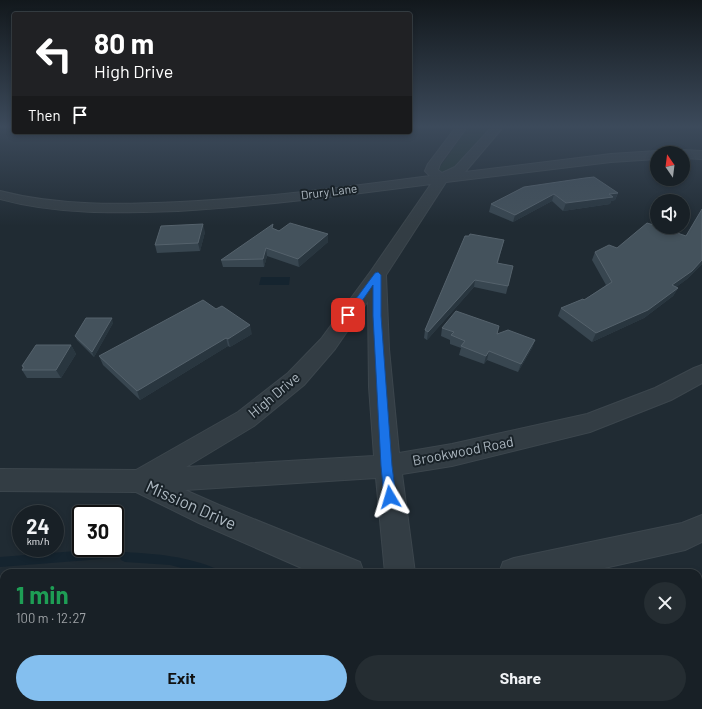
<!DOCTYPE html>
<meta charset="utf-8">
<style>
:root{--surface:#182026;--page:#252d32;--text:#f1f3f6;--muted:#9fa3a7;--line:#363e43;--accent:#84bfef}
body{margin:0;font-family:Barlow,sans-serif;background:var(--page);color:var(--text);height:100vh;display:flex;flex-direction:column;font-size:15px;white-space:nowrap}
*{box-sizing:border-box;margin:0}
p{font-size:13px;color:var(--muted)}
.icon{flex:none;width:22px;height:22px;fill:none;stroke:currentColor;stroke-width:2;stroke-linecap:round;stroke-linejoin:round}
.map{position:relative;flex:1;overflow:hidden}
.side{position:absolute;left:0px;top:569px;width:702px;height:140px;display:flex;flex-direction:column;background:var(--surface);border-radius:12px 12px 0 0;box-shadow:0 2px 6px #0003,0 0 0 1px var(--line)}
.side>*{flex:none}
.hud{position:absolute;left:12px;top:12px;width:400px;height:122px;border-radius:4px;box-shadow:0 2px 6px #0003,0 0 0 1px var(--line);background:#202124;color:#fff;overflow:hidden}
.needle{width:26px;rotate:346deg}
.fabs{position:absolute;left:650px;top:146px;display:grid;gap:8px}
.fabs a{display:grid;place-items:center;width:40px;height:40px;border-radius:50%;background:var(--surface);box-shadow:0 2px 6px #0003,0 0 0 1px var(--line);font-size:20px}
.speed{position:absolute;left:12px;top:505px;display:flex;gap:8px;font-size:20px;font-weight:700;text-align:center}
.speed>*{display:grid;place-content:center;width:52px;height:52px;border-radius:50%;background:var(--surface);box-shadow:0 2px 6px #0003,0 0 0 1px var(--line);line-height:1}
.speed small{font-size:10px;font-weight:400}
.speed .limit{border:2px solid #111;border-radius:6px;background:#fff;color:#111}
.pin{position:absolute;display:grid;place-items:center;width:34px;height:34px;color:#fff;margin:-17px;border-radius:8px;box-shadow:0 2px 6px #0006}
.me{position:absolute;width:44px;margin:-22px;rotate:353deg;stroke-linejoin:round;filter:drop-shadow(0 0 3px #0008)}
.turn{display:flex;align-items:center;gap:14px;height:84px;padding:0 16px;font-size:18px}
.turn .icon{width:52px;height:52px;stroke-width:2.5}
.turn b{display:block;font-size:28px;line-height:34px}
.then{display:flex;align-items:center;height:38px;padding:0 16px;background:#0003;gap:8px;font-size:15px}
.round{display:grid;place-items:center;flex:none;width:42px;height:42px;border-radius:21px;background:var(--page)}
.overview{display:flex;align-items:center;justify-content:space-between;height:68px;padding:0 16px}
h1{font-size:24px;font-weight:700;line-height:30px;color:#1e9e55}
.primary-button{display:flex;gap:8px;margin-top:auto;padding:8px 16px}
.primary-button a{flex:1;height:46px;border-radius:24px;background:var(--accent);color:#111;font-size:16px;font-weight:700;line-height:46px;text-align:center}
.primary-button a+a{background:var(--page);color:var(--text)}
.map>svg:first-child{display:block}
.green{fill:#223433}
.water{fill:#15242f}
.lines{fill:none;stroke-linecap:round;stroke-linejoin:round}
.stream{fill:#15242f;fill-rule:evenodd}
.street-casing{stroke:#3c464d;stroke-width:2}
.street{fill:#333d44;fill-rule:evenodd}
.wall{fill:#384650}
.shaded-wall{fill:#29363f}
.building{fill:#44525c;stroke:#55626c}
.route{fill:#1a73e8;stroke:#114b97}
.labels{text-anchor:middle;stroke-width:4;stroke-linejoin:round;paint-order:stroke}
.far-street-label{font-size:12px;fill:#adb8c1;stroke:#192228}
.street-label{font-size:14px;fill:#adb8c1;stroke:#192228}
.near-street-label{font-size:17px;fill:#adb8c1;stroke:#192228}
</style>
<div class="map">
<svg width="702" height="709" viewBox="0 0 702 709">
<rect width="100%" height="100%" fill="#202b33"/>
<path class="green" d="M468,127H491L448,173H439L438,170Z"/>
<path class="water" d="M261,277H290L289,285H259Z"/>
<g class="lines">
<g class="stream">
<path d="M102,549L106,551L107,554L106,557L102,559L0,567V557Z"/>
<path d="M125,552C158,554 186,556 217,569L218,573H201L170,565L125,562L121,560L120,557L121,554Z"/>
<path d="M343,705H361L363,709H345Z"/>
</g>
<defs>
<g id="street">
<path d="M456,127H467L440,164L438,170L442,173L455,167L492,127H503L465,172L611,154L657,151L662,153H657V159L611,162L446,182L386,275L389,349L399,453L452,444L587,414L655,388L694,368L702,365V383L671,400L590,432L452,466L402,474L415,573H385L376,478L185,490L219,505L360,562L364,573H313L199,523L136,492L0,491V469L136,470L238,412L288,373L321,339L371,271L431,184C347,195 263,206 178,211C118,213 58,215 0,199V191C59,206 119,205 180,202C264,198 347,187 430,176L425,171L428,164ZM368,301L369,387L374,456L186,467L254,426L304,385L335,349Z"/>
<path d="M683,150L702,151V159L683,158V153H678Z"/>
<path d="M702,515V542L685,550L582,573H499L503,562L514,558L682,523Z"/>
<path d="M379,705H416L415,709H378Z"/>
<path d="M470,705H508L509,709H471Z"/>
</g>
</defs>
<use href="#street" class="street-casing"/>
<use href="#street" class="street"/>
</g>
<g class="wall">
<path d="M524,187L618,193L615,200L611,201L610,204L563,211L552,201L513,222L489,212L491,204Z"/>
<path d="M702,209V264L687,279L676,287L678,288L673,296L644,318L592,342L558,316L561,308L584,300L606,285L592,260L595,252L617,248L686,236Z"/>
<path d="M273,229L328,242L299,267L267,256L264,267H223L221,260Z"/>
<path d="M205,232L200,251L157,253L155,245Z"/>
<path d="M469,236L504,240L498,263L513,266L506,294L474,287L427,340L424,338L425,330Z"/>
<path d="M113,323L94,357L77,340L75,336Z"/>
<path d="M442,328L497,334L535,340L532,348L518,372L487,360L484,364L459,355L461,348L450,344V340L441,336Z"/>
<path d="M252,334L230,347L228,346L140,400L103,365L99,356Z"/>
<path d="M71,345L76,354L61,378H27L22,370L23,369L22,366Z"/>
</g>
<g class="shaded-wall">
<path d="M618,193L615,200L611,201L610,204L563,211L566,203Z"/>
<path d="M554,194L552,201L513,222L515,215Z"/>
<path d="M203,224L205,232L200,251L198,243Z"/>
<path d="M328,234V242L299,267L298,259Z"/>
<path d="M266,248L267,256L264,267L263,259Z"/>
<path d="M702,260V264L687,279L668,293L672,285Z"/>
<path d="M475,280L474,287L427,340L428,332Z"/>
<path d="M678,288L673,296L644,318L592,342L596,333Z"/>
<path d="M112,318L113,323L94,357L92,352Z"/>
<path d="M250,325L252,334L230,347L228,339Z"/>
<path d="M226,338L228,346L140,400L137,391Z"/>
<path d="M535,340L532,348L518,372L521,364Z"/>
<path d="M71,345L76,354L61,378L56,370Z"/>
<path d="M489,351L487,360L484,364L486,356Z"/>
</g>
<g class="building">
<path d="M594,177L618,193L609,194L613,197L566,203L554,194L515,215L491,204L524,187L585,178Z"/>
<path d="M702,209V260L692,271L672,285L678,288L648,310L596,333L561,308L583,299L584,300L612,282L595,252L609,245L617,248L647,223L657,226V227H660L686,236Z"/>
<path d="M290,223L328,234L298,259L266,248L263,259L221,260L273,224L272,228L279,231Z"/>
<path d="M203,224L198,243L155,245L161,226Z"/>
<path d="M470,234L504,240L497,263L513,266L508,286L475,280L428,332L425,330L465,236H469Z"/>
<path d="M203,300L216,309L222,306L250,325L228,339L226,338L137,391L99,356Z"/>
<path d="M456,311L499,326L497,334L508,330L535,340L521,364L489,351L486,356L461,346L465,341L451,335L454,332L442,328Z"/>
<path d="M86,318H112L92,352L75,336Z"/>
<path d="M36,345H71L56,370H22L24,367L22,366Z"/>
<path d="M104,706L113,709H102Z"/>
</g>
<linearGradient id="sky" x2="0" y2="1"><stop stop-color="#12181c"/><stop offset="0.56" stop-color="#3c4a5b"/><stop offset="1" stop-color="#3c4a5b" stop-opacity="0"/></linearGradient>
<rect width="702" height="226" fill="url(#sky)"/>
<path class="route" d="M378,272L381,275V316L392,466L396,497L395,500L390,502L386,500L384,497L381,466L373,316V285L351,317H345L344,315L375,273Z"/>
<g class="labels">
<g class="far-street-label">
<text transform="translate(329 192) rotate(-7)" y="4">Drury Lane</text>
</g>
<g class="street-label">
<text transform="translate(274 395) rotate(-40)" y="5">High Drive</text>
<text transform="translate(463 451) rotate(-11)" y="5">Brookwood Road</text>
</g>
<g class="near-street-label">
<text transform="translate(191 505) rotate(24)" y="6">Mission Drive</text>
</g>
</g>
</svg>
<div class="fabs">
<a><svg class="needle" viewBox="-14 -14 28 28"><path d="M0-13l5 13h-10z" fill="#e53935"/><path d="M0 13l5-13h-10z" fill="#9fa3a7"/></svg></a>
<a><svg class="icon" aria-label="sound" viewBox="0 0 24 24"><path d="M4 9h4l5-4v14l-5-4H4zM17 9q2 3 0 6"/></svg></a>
</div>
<div class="speed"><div>24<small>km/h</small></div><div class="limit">30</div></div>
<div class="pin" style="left:348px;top:315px;background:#d93025"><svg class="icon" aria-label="arrive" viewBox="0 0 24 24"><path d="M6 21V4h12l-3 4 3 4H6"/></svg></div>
<svg class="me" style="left:390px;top:497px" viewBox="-20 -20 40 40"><path d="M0-17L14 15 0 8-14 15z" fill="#1a73e8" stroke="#fff" stroke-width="4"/></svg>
<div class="hud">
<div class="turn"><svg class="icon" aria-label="left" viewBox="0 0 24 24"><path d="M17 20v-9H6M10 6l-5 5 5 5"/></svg><div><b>80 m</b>High Drive</div></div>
<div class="then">Then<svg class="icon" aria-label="arrive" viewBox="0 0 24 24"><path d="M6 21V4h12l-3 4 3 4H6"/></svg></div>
</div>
<section class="side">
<div class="overview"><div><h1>1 min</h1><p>100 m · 12:27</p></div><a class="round"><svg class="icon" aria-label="close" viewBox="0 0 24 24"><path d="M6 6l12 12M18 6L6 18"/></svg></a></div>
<div class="primary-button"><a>Exit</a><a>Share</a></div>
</section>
</div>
